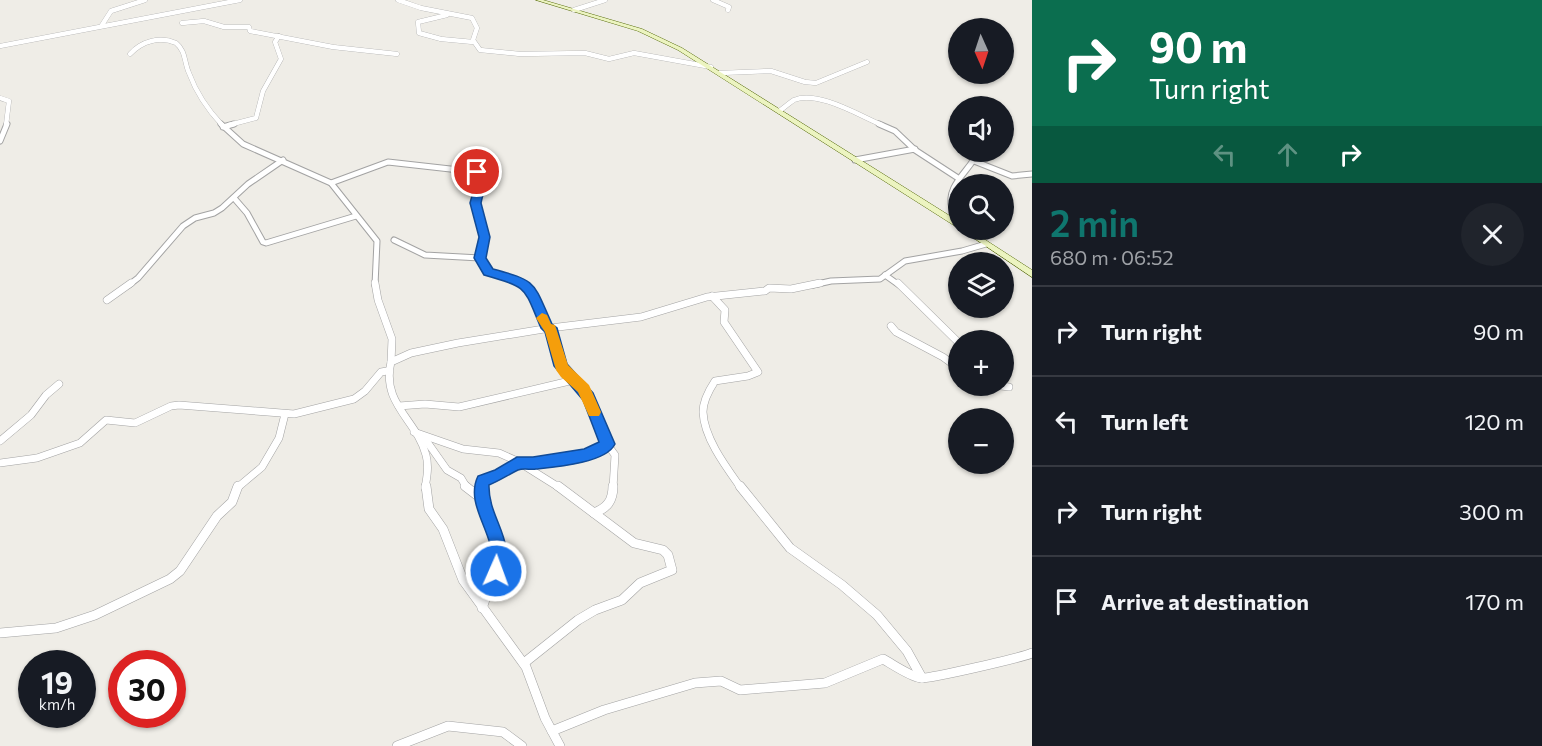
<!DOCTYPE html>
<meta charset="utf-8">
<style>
:root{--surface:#171b24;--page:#20242c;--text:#f1f3f6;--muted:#9ea1a6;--line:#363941;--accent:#0f766e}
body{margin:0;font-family:Commissioner,sans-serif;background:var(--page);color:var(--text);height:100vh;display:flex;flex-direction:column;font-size:22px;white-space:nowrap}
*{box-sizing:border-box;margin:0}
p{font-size:20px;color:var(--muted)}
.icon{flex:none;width:33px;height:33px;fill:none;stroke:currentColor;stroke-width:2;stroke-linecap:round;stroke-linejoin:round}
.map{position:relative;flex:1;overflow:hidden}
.side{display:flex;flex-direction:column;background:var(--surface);width:510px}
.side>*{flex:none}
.hud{background:#0b6e4f;color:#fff;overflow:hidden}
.needle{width:39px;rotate:177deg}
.buttons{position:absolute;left:948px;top:18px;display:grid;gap:12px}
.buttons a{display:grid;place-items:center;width:66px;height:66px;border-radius:50%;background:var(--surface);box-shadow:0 2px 4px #0004;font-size:30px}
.speed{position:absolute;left:18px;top:650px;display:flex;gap:12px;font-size:30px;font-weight:700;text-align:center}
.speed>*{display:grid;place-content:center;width:78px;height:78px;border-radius:50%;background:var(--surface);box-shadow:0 2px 4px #0004;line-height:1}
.speed small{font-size:15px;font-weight:400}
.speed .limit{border:9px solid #d22;background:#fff;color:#111}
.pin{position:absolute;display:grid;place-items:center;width:51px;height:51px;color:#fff;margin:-26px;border:3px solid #fff;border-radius:50%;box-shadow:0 2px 6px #0007}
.me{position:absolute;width:66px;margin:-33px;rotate:2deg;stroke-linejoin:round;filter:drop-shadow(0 0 4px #0008)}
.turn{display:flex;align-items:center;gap:21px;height:126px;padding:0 18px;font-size:27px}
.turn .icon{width:78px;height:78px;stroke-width:2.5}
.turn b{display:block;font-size:42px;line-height:51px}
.lanes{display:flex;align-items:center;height:57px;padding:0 18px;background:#0003;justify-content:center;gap:30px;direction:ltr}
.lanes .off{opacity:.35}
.round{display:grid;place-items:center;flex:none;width:63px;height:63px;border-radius:32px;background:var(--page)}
.headline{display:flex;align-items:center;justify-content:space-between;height:102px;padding:0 18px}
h1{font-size:36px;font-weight:600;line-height:45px;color:var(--accent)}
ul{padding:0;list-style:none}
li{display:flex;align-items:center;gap:18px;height:90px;padding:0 18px;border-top:2px solid var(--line)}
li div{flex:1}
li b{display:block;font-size:22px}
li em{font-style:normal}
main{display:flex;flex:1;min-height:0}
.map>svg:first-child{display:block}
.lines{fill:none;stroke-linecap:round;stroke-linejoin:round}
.street-far3-casing{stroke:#a3a3a3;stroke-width:5}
.street-far2-casing{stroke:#a3a3a3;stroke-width:7}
.street-far1-casing{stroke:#a3a3a3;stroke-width:8}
.street-casing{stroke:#a3a3a3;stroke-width:10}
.secondary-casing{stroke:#5a6e0f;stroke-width:1}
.street-far3{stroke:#fff;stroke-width:4.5}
.street-far2{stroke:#fff;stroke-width:5}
.street-far1{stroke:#fff;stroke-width:7}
.street{stroke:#fff;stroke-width:9}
.secondary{fill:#ecf4c0;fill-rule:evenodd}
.route{fill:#1a73e8;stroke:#114b97;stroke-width:1.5}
.slow{fill:#f59e0b}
</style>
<main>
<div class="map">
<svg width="1032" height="746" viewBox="0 0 1032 746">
<rect width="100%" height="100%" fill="#efede7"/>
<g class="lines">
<defs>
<g id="street-far3">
<path d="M398,0L421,8L472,18L477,28L473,40L480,50L520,54L585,53L609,59L634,53L711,67"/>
<path d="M713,0L729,7L728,10"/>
<path d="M574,10L605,0"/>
<path d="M447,15L418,22L419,33L441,39L473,42"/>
<path d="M182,23L204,21L224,27H249L250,31L333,47L397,54"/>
<path d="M102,25L111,11L145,0"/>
<path d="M0,46L240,0"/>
<path d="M130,54C142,41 160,36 176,43C186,51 184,62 189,73C196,92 208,110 222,125"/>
<path d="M720,73L771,71L805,82L816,83L867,62"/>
<path d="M0,98L9,101L6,125"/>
<path d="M779,111C784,108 789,103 794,100C818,90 860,116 882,125"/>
<path d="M229,125L256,118L263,91L281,59L275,42L279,36"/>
</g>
<g id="street-far2">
<path d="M221,124L243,144L331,183L377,241L375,285"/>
<path d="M879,124L895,131L915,150L958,178"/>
<path d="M223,127L234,124"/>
<path d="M0,141L7,124"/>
<path d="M855,160L915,149"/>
<path d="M974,161L1012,176L1032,174"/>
<path d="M331,183L388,162L477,172L481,181L475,203L484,237L480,258"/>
<path d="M234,198L247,213L263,242L266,243L356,216"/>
<path d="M958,223C956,218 953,214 952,209C945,185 970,171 978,152"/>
<path d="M394,240L425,255L480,258L489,272L520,281L525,285"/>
<path d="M885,275L899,285"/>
<path d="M129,285L138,278L183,226L195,218L214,213L222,208L248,184L283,160"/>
<path d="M813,285L831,281L880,279L905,261L962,251L986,244"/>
</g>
<g id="street-far1">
<path d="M375,283L378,300L392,339L391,362"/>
<path d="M523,283L528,287L547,328"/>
<path d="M898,283L958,342"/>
<path d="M712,296L725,310L724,322L758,372L748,376L715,381C709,390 703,401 703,412C704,438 726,467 741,488"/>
<path d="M107,300L131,283"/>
<path d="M891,326L896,332L943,357L958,368"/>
<path d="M550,328L565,374L584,389L607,444L615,455L613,488"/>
<path d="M1001,386L1009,387"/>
<path d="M399,406L425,404L459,407L574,380"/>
<path d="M414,432L463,449L499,453L517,461L560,488"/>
<path d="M423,436L447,470L461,478L467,488"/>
<path d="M0,441L31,415L46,395L59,384"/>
<path d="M0,463L37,458L80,443L106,420L135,423L171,406L179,405L294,414L354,399L365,391L381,372L387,371"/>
<path d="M523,464L580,456L607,444"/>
<path d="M237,488L262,467L279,438L285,414"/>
<path d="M425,488C427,477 429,466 426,455C417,420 381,404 391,362L411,353L458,343L550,328L641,317L707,297L765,291L769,288L791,289L820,283"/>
<path d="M480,488L483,481L519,463"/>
</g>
<g id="street">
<path d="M426,486L429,509L443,529L463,580L526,667L545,718L560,746"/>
<path d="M465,486L478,496L487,508L500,557L482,608"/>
<path d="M480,486L482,499"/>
<path d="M740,486L790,548L842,585L877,615L907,651L922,678"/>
<path d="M594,513C607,508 613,501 613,486"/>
<path d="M0,633L56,628L95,615L170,579L180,571L217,516L232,502L238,486"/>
<path d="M524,663L578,620L595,610L622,600L640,583L672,570L668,555L663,550L634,543L558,486"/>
<path d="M552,731L604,710L695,683L721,681L740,690L825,683L883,659C894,665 909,676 921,678C929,679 1024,657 1032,653"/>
<path d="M397,746L448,726L503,732L522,746"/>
</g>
<g id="secondary">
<path d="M536,0H543L642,29L682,48L958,221V226H955L678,50L638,31Z"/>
<path d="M962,230H970L1032,270V277Z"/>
</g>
</defs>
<use href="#street-far3" class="street-far3-casing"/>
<use href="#street-far2" class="street-far2-casing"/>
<use href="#street-far1" class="street-far1-casing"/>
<use href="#street" class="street-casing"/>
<use href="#secondary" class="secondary-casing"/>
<use href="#street-far3" class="street-far3"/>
<use href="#street-far2" class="street-far2"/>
<use href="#street-far1" class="street-far1"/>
<use href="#street" class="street"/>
<use href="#secondary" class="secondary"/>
</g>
<path class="route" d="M477,169L481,170L486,181L481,203L490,237L486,258L493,269C538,281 533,282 552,324L557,328L567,364L593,393L615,444C606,463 556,467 536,469C531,470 523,468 518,470C508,475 499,481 489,485C488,519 518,541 502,577L496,579L490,577C486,567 493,555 490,544C484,521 467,499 478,476L495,470L517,457H533L584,449L599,442L583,400L554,366L545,332L541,328C523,286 529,288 484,275L474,258L479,237L470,203L476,181L472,172Z"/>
<path class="slow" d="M542,313L547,315L551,324L555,325L568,365L589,385L601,412L599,416H589L578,392L561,377L556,370L545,332L536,318Z"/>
</svg>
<div class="buttons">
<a><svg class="needle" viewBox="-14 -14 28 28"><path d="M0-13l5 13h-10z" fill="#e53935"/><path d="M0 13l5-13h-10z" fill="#9ea1a6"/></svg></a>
<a><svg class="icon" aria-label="sound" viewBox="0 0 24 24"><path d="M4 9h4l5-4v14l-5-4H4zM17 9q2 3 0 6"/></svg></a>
<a><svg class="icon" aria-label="search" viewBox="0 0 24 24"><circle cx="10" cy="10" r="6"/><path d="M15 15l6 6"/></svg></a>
<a><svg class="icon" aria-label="layers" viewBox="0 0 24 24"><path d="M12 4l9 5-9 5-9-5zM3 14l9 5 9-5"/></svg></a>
<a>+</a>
<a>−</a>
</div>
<div class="speed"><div>19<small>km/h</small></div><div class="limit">30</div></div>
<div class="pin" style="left:477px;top:172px;background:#d93025"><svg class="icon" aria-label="arrive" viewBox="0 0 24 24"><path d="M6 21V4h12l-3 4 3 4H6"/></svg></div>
<svg class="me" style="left:496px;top:571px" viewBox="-20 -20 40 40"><circle r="17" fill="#1a73e8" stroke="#fff" stroke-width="3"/><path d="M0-11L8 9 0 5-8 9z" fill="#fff"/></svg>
</div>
<section class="side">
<div class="hud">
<div class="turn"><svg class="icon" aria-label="right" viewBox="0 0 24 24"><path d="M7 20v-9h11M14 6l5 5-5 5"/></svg><div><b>90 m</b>Turn right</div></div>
<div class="lanes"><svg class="icon off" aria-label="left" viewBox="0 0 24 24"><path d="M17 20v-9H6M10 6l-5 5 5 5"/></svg><svg class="icon off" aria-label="ahead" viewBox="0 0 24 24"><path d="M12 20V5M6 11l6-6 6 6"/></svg><svg class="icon" aria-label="right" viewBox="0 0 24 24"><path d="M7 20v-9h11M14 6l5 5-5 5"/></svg></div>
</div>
<div class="headline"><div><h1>2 min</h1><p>680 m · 06:52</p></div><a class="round"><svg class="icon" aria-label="close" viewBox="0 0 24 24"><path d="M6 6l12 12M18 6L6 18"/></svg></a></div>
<ul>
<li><svg class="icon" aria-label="right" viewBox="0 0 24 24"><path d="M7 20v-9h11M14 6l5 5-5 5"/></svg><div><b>Turn right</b></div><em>90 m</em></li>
<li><svg class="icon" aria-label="left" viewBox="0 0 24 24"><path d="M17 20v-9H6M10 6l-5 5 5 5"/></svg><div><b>Turn left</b></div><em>120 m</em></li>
<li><svg class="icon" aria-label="right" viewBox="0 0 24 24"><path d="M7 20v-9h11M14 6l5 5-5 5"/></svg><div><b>Turn right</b></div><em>300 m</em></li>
<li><svg class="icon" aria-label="arrive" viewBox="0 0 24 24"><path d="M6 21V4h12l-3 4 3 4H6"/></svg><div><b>Arrive at destination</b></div><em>170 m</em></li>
</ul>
</section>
</main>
